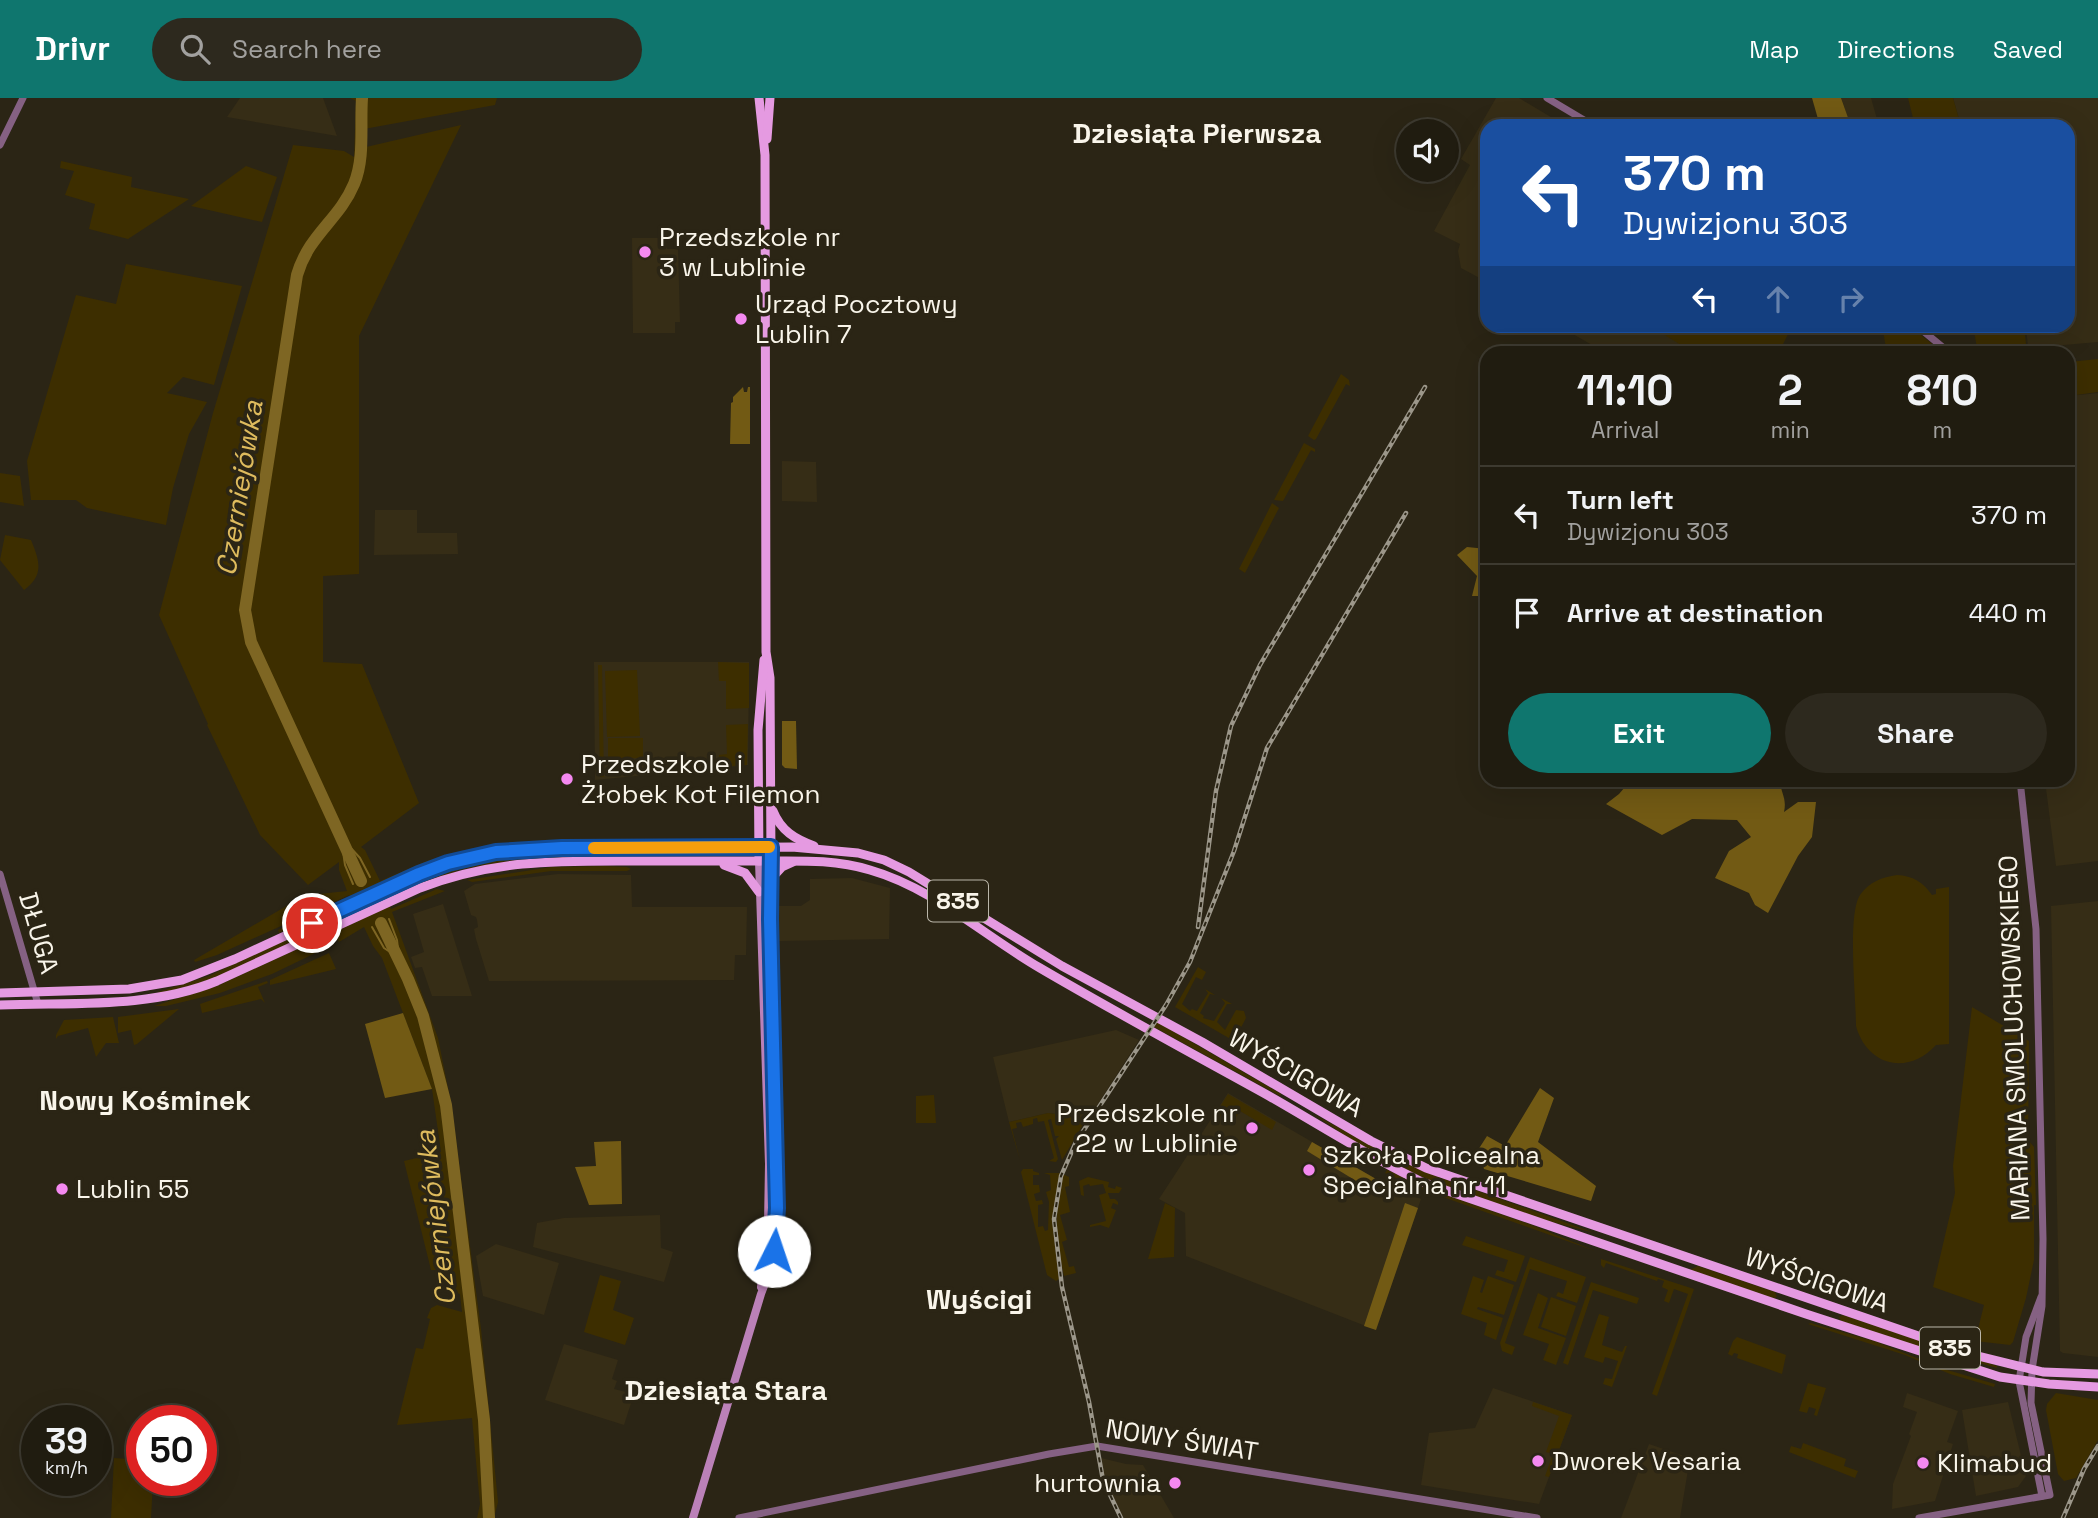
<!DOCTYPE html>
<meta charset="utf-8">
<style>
:root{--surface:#201c10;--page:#2d291e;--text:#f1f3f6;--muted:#a2a19f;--line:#3d3a30;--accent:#0f766e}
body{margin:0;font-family:"Space Grotesk",sans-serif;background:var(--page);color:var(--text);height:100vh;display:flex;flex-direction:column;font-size:26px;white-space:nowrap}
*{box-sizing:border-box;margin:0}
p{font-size:23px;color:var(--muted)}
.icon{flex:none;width:38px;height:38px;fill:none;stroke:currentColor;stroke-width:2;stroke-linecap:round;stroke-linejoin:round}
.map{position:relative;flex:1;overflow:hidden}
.sheet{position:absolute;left:1480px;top:248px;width:595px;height:441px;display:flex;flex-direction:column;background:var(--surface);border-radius:21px;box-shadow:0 7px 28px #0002,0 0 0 2px var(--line)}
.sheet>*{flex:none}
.top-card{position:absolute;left:1480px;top:21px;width:595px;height:214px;border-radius:21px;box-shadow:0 7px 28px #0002,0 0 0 2px var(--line);background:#1a4fa0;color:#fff;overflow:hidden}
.buttons{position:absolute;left:1396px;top:21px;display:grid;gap:14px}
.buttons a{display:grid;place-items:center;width:63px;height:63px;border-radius:50%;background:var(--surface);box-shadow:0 7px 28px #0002,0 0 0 2px var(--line);font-size:35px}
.speed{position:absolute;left:21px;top:1307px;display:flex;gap:14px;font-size:35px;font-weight:700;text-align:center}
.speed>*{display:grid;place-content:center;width:91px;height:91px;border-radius:50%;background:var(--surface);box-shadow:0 7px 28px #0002,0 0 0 2px var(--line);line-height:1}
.speed small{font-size:18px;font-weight:400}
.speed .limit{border:10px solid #d22;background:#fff;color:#111}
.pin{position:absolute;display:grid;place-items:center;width:60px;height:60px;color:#fff;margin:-30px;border:4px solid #fff;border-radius:50%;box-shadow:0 2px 7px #0007}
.me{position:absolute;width:77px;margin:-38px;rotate:4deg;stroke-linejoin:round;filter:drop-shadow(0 0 5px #0008)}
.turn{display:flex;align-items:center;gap:24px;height:147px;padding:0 28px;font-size:32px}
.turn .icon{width:91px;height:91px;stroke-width:2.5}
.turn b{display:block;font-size:49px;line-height:60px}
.lanes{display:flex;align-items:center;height:66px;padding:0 28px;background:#0003;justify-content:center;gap:35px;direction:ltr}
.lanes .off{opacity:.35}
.eta{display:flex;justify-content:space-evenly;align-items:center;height:119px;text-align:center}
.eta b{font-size:42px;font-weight:800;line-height:49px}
.action{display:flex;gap:14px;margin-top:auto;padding:14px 28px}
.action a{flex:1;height:80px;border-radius:42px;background:var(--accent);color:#fff;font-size:28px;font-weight:800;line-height:80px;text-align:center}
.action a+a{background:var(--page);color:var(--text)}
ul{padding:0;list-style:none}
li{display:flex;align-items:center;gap:21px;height:98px;padding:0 28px;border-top:2px solid var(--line)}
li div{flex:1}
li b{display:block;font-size:26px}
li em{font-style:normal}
header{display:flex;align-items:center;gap:42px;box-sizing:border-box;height:98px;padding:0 35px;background:var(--accent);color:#fff}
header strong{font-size:33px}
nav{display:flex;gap:38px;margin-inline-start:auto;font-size:24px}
.search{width:490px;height:63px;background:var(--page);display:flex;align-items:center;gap:18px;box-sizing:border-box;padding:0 24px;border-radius:38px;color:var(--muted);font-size:26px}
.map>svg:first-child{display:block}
.built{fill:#362d16}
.green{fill:#3d2e00}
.forest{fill:#725a14}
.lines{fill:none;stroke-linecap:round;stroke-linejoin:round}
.stream{stroke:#7e6623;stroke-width:2}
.river{stroke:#7e6623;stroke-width:12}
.tertiary{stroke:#856183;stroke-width:7}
.secondary{stroke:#bb81b8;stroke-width:8}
.primary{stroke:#e59ae1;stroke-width:9}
.rail-casing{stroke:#9c978a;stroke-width:4.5}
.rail{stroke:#2b2515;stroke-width:2;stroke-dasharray:5;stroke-linecap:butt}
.route-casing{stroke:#114b97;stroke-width:18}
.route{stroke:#1a73e8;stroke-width:12}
.slow{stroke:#f59e0b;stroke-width:12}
.poi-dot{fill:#f489f0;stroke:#2b2515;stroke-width:2.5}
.labels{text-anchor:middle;stroke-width:7;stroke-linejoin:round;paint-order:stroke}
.shield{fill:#2b2515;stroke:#bbb7aa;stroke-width:2}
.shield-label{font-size:24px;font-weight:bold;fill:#f9f5ea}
.poi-label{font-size:26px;fill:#f9f5ea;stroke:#2b2515;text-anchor:start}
.street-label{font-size:26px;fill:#f9f5ea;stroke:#2b2515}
.neighbourhood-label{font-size:28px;font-weight:bold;fill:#f9f5ea;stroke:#2b2515}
.water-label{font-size:28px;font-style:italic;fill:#debb5d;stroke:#2b2515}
</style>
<header>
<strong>Drivr</strong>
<div class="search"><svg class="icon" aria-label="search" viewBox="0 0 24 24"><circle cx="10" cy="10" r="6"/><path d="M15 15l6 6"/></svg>Search here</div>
<nav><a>Map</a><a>Directions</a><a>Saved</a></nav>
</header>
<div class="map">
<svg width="2098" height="1420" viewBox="0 0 2098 1420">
<rect width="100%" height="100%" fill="#2b2515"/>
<g class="built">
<path d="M240,0H323L337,38L227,19Z"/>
<path d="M1496,0H1519L1566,28H1488L1487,184L1461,170L1458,153L1460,146L1434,133L1470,67L1461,61Z"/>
<path d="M1841,0H1871L1879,28H1851Z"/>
<path d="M1953,0H2098V244L2028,250L2026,228H2068V28H1961Z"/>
<path d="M632,140H666L667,151H678L680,224H675V235H633Z"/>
<path d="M1559,228H1792L1778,256L1606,255Z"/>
<path d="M2098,295V763L2056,768L2045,683L2068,682L2069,298Z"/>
<path d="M782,363L816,364L817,404L782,403Z"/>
<path d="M375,412H417V435H457L458,456L374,457Z"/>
<path d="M594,564H749L748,667L595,682Z"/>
<path d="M558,776L631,777L632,809H747L746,857H735L734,882L489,883L476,841L474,831L478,829L477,822L476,819L471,817L464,793L475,786Z"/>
<path d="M852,780L890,790L889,841L779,843V808H801L810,802V781Z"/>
<path d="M2098,803V1259L2063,1255L2060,1253L2051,808Z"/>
<path d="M443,806L472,898H432L422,869L415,870L411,859L424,854L413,816Z"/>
<path d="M1116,932L1139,942L1089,1020L1048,1015L1009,1024L993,959Z"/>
<path d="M1228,995L1376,1081L1421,1101L1376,1232L1186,1158L1185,1115L1159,1101Z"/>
<path d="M660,1117L661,1150L673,1154L664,1184L533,1149L537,1125L564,1120Z"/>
<path d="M496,1146L559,1165L544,1217L483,1198L476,1158Z"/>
<path d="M564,1246L618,1262L612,1281L617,1283L614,1291L634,1296L624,1327L545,1302Z"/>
<path d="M1493,1290L1572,1317L1539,1406L1421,1387L1429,1335L1475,1330Z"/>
<path d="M1907,1295L1958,1313L1947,1344L1953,1346L1935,1403L1892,1411L1893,1386L1911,1338L1909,1336L1917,1314L1903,1309Z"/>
<path d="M2008,1304L2026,1378L2018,1389L1976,1398L1962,1312Z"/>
<path d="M1649,1346L1690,1360L1680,1420H1621Z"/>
<path d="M1101,1360L1126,1366L1143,1367L1174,1420H1123L1114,1405L1105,1382Z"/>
</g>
<g class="green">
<path d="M350,0H497L495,7L364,31L366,49L461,27L359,238V476L323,478V564L362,566L419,705L361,749L365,752L380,783L429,762L436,761L381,785L385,795L456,767L457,773L387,801L391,811L437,791L445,793L392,814L438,940L451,1005L481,1231L498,1404L494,1420H477L480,1406L472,1320L397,1327L416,1250L423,1251L430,1221L427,1220L431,1210L437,1207L462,1214L460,1196L453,1194L444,1161L438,1162L437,1172H431L404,1063L441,1054L432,991L382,860L373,848L364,829L339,844L336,840L330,839L325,844L326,850L272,876L220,895L166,908H154L217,888L363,821L359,814L211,882L159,896L158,894L209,878L355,808L351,801L279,835L278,832L350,799L349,797L306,817L300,803H304L308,811H312L319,807L317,799L319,796L347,793L339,772V764L308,787L260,737L207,627L208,626L159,517L213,315L293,47L344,53L354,59L356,3Z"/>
<path d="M1908,0H1953L1961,28H1915Z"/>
<path d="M61,63L132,79L131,89L189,101L128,141L89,131L95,106L65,97L74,73L60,70Z"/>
<path d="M246,68L277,79L262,124L191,108Z"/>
<path d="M126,166L242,188L214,287L183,279L167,295L207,304L189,336L173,390L166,427L87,410L76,402H31L27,363L76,197L116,206Z"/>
<path d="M1650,228H1792L1778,256L1694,255Z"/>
<path d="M1882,228H1909L1944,255H1887Z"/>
<path d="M1973,228H2024L2027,255H1978Z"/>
<path d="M2098,261V294L2069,298V264Z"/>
<path d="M1341,276L1349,282L1350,288L1346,286L1316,341L1314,342L1308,338Z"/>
<path d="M1304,345L1315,351V354L1311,352L1283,403L1274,402Z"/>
<path d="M0,375L20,378L24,408L0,404Z"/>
<path d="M1272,405L1279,410L1245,475L1239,471Z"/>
<path d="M5,437L31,442C40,464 44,477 24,492L0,462Z"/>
<path d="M718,564L749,565V610L726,611V583H719Z"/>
<path d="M598,567H602L604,679H600Z"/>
<path d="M637,572L640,638L607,639L605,573Z"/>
<path d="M748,626L747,667L720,669L719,657L727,656L726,627Z"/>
<path d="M608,640H643V660L608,661Z"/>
<path d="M542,754H653V756L514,762L464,771L463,765L501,758Z"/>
<path d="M605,768L627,769L631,771L627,773H551L472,784L467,782L551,769Z"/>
<path d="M1897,777C1913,778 1923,784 1932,797L1936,796V791L1949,789V946L1936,947C1908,978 1867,968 1856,928C1856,900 1847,817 1860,797C1869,784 1882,779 1897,777Z"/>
<path d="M295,803L303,818L217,857L195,864L194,862Z"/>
<path d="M329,855L336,871L270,887V882Z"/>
<path d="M1198,869L1206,874L1202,882L1196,879L1182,906L1190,913L1192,911L1197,913L1208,895L1205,891L1215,897L1210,896L1200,915L1204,918L1203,920L1214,923L1225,905L1221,900L1232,906H1227L1217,924L1225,932L1236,912L1244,913L1246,920L1234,943L1175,909Z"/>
<path d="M267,883L268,885L258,889L265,905L261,901L202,915L200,906Z"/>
<path d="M1972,909L2029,943L2028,1042L2034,1049L2036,1107H2034V1162L2026,1200L2013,1244L2010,1247L1975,1243L1984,1207L1933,1189L1955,1095L1953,1068Z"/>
<path d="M179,911L137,946L134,947L131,932L118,935V919Z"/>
<path d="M113,919L119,945H106L96,959L88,930L58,938L56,941V937L64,922Z"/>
<path d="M1157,924L1281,996L1280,998L1154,929Z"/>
<path d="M1228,996L1276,1024L1272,1032L1240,1013L1232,1025L1216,1015Z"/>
<path d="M934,997L936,1025H916V998Z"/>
<path d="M1048,1015L1087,1020L1062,1062L1056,1041L1059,1038H1055L1051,1021L1048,1022L1058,1061L1056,1064L1049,1063L1054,1060L1044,1023L1038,1024L1037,1020L1033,1021V1026L1023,1029L1021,1024L1016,1025L1017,1030L1012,1031L1020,1062L1009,1024Z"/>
<path d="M1313,1016L1397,1061L1430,1076L1595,1135L1533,1119L1429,1082L1370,1054Z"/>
<path d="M1023,1071H1033V1073L1039,1075V1077H1033V1087H1039L1040,1094L1034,1096L1036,1103L1042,1102L1043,1106L1038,1107V1129L1043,1128L1045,1133L1048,1132L1049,1104L1046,1094L1051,1092L1050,1077L1044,1075H1060L1052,1122L1059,1181L1056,1183L1047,1177L1021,1074Z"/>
<path d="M1387,1072L1437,1094L1532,1127L1595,1153L1426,1093L1385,1075Z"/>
<path d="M1063,1076L1069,1079V1088L1065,1089L1070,1114L1060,1117L1067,1142L1062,1144L1069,1169L1074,1168L1076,1175L1064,1178C1056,1144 1053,1110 1063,1076Z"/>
<path d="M1088,1079L1109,1084L1108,1089L1115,1091L1116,1088L1122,1090L1119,1095H1108L1110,1101H1115L1118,1104V1107L1113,1105L1111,1110L1116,1112L1109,1130L1100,1127L1090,1129V1127L1106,1123L1099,1097L1106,1095L1103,1086L1090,1088L1089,1086L1083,1088L1084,1098L1081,1097L1079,1083Z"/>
<path d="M1165,1105L1175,1110L1174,1159L1148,1161Z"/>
<path d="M1466,1138L1525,1158L1516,1184L1495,1177L1497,1172L1504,1174L1508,1162L1462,1147Z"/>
<path d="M1530,1159L1586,1179L1577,1205L1556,1198L1558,1194L1563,1196L1567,1183L1530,1171L1505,1245L1515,1249L1512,1257L1502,1253L1500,1245Z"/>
<path d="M1601,1161L1694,1191L1657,1298L1652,1296L1688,1196L1674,1191L1669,1205L1664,1203L1668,1192L1662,1189L1664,1183L1658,1181L1657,1183L1606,1165L1604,1170L1601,1167Z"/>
<path d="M1698,1168L1775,1194L1777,1199L1773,1200L1690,1172Z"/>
<path d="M600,1177L621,1183L613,1212L634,1220L625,1247L584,1234Z"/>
<path d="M1473,1178L1484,1182L1480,1194L1482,1195L1488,1178L1514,1187L1504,1217L1478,1209L1477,1211L1503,1220L1496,1242L1484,1237L1487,1225L1461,1216Z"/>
<path d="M1591,1184L1639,1200L1637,1206L1593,1192L1568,1267L1563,1265Z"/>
<path d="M1538,1195L1548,1200L1538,1230L1566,1240L1556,1267L1543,1262L1549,1246L1523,1237Z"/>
<path d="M1551,1199L1576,1208L1566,1238L1541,1229Z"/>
<path d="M1599,1216L1609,1219L1602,1247L1622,1254L1625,1248H1627L1612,1289L1603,1286L1605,1280L1612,1281L1618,1263L1605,1259L1603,1265L1584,1259Z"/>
<path d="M1843,1217L1997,1268V1270L1912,1247L1841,1223L1839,1219Z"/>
<path d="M1811,1225L1877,1244L1944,1271L1995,1286L1994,1289L1950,1276L1905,1257L1808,1226Z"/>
<path d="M1737,1239L1786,1257L1782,1276L1737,1260L1738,1256L1734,1255L1732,1258L1728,1256L1733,1243Z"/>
<path d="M1808,1285L1826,1290L1817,1318L1814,1317L1816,1311L1809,1309L1807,1315L1799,1313Z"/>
<path d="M2056,1295L2098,1302V1342L2076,1380L2064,1383L2058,1376L2046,1312L2047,1306Z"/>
<path d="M1533,1304L1572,1317L1549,1379L1545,1378L1553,1356L1546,1354L1559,1318L1532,1308Z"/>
<path d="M1803,1345L1846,1361L1844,1368L1858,1373L1855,1380L1789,1354L1791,1348L1801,1351Z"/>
<path d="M114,1360L142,1362V1382L153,1383L151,1420H111Z"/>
</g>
<g class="forest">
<path d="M1812,0H1841L1851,28H1820Z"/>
<path d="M743,289L744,294H747L748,289H750V346H730L731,305L733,304V299Z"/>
<path d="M1467,449L1487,451V498H1472L1477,478L1457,457Z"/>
<path d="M782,623H796L797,671L785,670L782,667Z"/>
<path d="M1631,682L1780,683C1781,696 1787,700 1784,714L1798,704H1816L1812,739L1798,758L1768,815L1755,807L1749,795L1715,780L1729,753L1751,739L1737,722L1692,721L1662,737L1606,706L1619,696Z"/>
<path d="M403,915L432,991L385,1000L365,926Z"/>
<path d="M1540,990L1554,1000L1538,1044L1596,1088L1591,1103L1484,1071L1478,1052L1487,1038L1505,1048Z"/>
<path d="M621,1043L622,1106L589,1107L575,1069L596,1068L594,1044Z"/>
<path d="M1312,1044L1376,1081L1371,1092L1307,1053Z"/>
<path d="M1405,1105L1418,1110L1376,1232L1364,1228Z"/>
</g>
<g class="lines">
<g class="stream">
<path d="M340,738L360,760L370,779"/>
<path d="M341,740L345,767L353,786"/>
<path d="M389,821L397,842L399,859"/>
<path d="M372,829L384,850L399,860"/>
</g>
<g class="river">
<path d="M361,783L251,544L245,512L297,177C309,136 339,122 354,86C365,60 360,28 362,0"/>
<path d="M381,825L408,881L423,918L446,1007L484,1322L489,1420"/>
</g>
<g class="tertiary">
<path d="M1547,0L1594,28"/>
<path d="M0,47L23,0"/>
<path d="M1917,228L1951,256"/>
<path d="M0,776L38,906"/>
<path d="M2041,1199L2026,1239L2019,1283L2042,1398"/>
<path d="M739,1420L1049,1356L1097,1348L1537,1420"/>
<path d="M1919,1420L2050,1397L2031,1305L2032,1272L2042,1208L2043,1141L2036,831L2020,682"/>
</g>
<g class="secondary">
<path d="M759,763L769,1066L768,1126L761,1189"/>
<path d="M693,1420L761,1196C773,1168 776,1140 777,1110L771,763"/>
</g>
<g class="primary">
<path d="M759,0L765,57L766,554L770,580L771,763"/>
<path d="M767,41L770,0"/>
<path d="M773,713C781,733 795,741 814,748"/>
<path d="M759,763L758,632L764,562"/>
<path d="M724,767L745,775L759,794"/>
<path d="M770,782L782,769L793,764"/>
<path d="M0,895L129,891L182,882L235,861L419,776L458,762L496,754L562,750L792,749L858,755L884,762L909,774L1062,868L1202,944L1371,1043L1426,1070L1974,1257L2043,1274L2098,1276"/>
<path d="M0,907C72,904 149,911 217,883L420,790C499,760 563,763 646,763C684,763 723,763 761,763C798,763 834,761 870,772C933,790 983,837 1040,870C1115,914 1193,956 1269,998C1320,1027 1369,1059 1422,1084L1806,1216L2000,1279L2049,1286L2098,1289"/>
</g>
<defs>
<g id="rail">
<path d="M1198,829L1216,693L1231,628L1260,567L1425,289"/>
<path d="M1121,1420L1103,1382L1089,1304L1062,1189L1054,1121L1061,1078L1076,1044L1166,907L1190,864L1234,753L1267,650L1406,415"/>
<path d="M2063,1420L2084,1371L2098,1348"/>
</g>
</defs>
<use href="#rail" class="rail-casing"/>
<use href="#rail" class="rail"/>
</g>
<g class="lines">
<defs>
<path id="route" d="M312,825L419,776L448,765L496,754L562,750L771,749L770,821L777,1110L774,1153"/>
</defs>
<use href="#route" class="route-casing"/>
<use href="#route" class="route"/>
<path class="slow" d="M594,750L769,749"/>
</g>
<g class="poi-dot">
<circle cx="645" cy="154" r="7"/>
<circle cx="741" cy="221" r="7"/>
<circle cx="567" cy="681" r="7"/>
<circle cx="1252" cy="1030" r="7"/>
<circle cx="1309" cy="1072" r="7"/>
<circle cx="62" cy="1091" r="7"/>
<circle cx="1538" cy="1363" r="7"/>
<circle cx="1923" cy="1365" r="7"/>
<circle cx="1175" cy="1385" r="7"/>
</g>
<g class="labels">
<g class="shield">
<rect x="928" y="782.5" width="60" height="41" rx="5"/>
<rect x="1920" y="1229.5" width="60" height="41" rx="5"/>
</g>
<g class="shield-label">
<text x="958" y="811">835</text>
<text x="1950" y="1258">835</text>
</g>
<g class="poi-label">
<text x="659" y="148">Przedszkole nr<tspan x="659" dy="30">3 w Lublinie</tspan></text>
<text x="755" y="215">Urząd Pocztowy<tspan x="755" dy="30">Lublin 7</tspan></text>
<text x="581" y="675">Przedszkole i<tspan x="581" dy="30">Żłobek Kot Filemon</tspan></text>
<text x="1238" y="1024" text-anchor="end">Przedszkole nr<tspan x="1238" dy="30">22 w Lublinie</tspan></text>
<text x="1323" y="1066">Szkoła Policealna<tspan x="1323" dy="30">Specjalna nr 11</tspan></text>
<text x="76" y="1100">Lublin 55</text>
<text x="1552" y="1372">Dworek Vesaria</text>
<text x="1937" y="1374">Klimabud</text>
<text x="1161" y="1394" text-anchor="end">hurtownia</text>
</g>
<g class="street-label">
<text transform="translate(39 835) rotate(74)" y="9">DŁUGA</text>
<text transform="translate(2014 940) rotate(-92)" y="9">MARIANA SMOLUCHOWSKIEGO</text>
<text transform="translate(1296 975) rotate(30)" y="9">WYŚCIGOWA</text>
<text transform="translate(1817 1182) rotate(19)" y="9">WYŚCIGOWA</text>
<text transform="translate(1182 1342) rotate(9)" y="9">NOWY ŚWIAT</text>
</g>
<g class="neighbourhood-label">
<text x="1197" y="45">Dziesiąta Pierwsza</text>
<text x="145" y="1012">Nowy Kośminek</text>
<text x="979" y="1211">Wyścigi</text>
<text x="726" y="1302">Dziesiąta Stara</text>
</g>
<g class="water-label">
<text transform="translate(239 390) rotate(-81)" y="10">Czerniejówka</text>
<text transform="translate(435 1120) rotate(-97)" y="10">Czerniejówka</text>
</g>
</g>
</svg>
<div class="buttons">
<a><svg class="icon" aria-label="sound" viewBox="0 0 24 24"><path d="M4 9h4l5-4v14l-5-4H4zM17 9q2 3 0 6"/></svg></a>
</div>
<div class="speed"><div>39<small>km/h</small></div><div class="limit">50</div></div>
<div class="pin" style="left:312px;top:825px;background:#d93025"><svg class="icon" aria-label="arrive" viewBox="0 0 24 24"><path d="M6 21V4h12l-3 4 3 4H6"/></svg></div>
<svg class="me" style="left:774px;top:1153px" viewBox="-20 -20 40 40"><circle r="19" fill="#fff"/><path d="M0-13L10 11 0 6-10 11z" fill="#1a73e8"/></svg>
<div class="top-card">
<div class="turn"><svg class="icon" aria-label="left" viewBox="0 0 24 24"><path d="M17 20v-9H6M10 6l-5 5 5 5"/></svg><div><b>370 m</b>Dywizjonu 303</div></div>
<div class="lanes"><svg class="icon" aria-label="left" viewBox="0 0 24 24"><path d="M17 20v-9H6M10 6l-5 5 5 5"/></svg><svg class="icon off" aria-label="ahead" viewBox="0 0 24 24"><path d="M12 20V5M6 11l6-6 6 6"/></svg><svg class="icon off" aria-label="right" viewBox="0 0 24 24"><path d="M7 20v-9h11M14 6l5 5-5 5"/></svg></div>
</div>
<section class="sheet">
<div class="eta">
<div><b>11:10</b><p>Arrival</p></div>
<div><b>2</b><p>min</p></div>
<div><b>810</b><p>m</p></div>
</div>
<ul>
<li><svg class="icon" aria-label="left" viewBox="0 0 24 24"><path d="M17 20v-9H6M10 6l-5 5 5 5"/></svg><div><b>Turn left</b><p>Dywizjonu 303</p></div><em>370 m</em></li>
<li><svg class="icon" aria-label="arrive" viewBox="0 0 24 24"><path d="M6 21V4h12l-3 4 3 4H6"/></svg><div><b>Arrive at destination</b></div><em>440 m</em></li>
</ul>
<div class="action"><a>Exit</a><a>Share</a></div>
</section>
</div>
